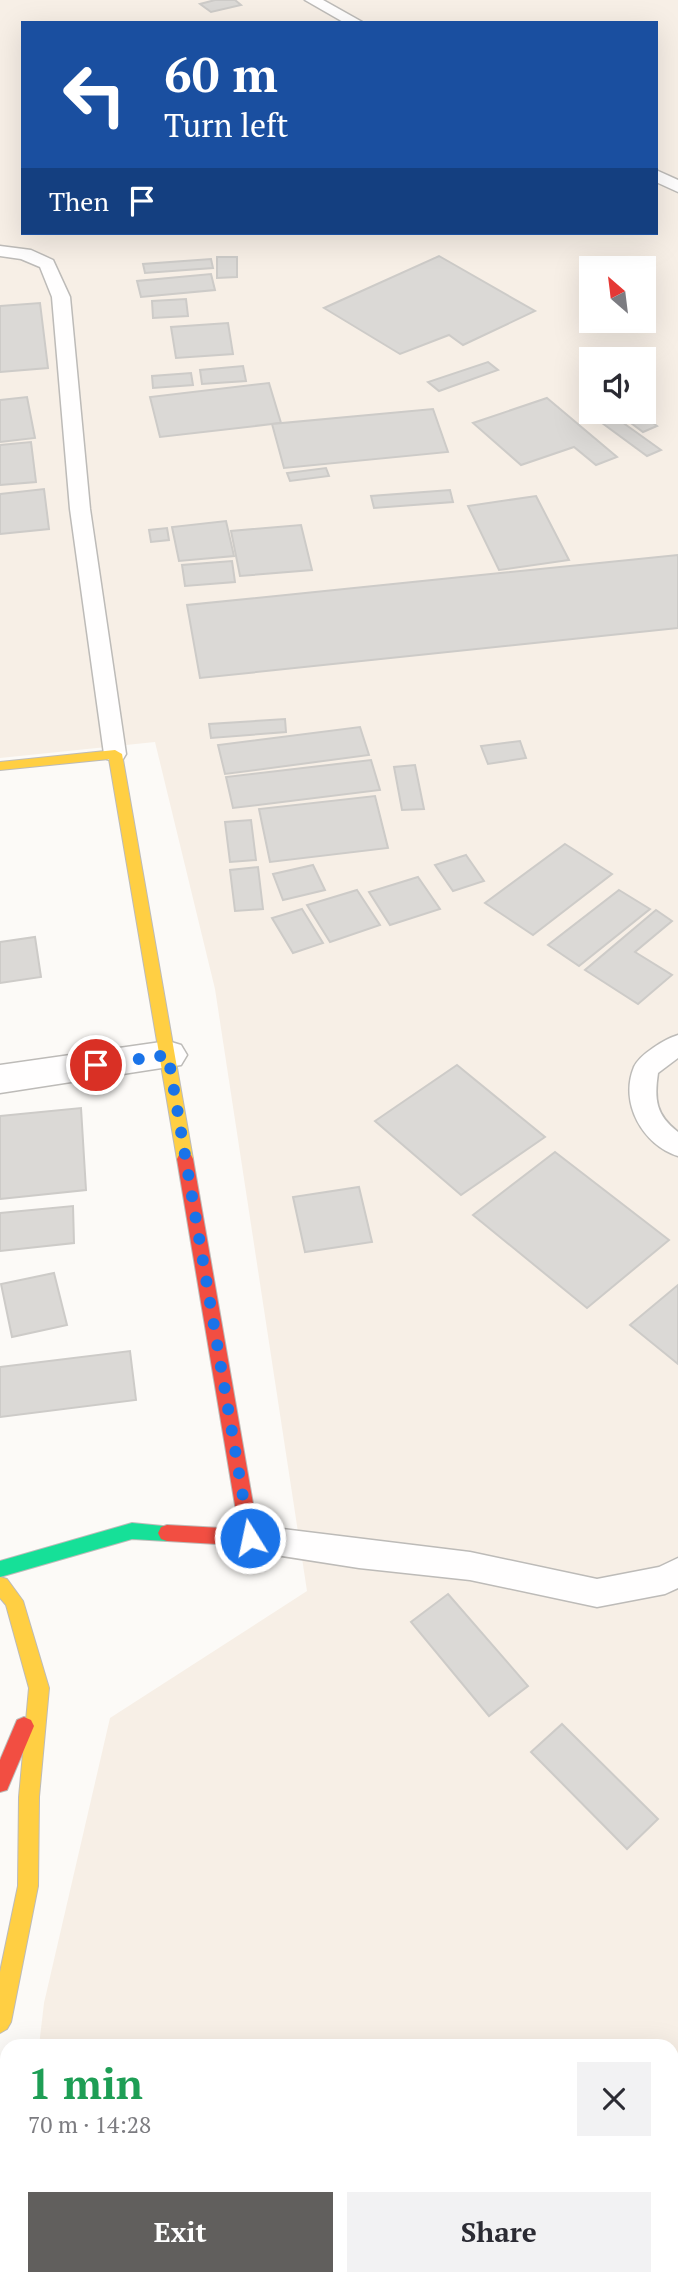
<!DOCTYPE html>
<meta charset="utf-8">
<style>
:root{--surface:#fff;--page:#f2f2f3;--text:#2b2b33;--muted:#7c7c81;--accent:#615f5d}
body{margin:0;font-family:"PT Serif",serif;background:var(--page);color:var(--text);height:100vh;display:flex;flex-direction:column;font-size:26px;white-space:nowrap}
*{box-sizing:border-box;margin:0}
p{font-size:23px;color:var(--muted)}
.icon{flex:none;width:38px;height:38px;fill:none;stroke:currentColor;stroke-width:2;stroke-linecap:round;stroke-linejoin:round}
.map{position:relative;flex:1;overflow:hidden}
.panel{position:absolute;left:0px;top:2039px;width:679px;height:247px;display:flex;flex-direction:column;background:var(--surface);border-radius:21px 21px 0 0;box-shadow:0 7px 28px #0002}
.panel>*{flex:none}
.hud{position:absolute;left:21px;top:21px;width:637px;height:214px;border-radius:0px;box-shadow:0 7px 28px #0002;background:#1a4fa0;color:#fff;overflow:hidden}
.needle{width:46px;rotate:332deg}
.tools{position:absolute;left:579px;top:256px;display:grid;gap:14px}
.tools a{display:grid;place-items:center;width:77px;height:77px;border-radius:0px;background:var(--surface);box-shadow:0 7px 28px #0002;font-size:35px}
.pin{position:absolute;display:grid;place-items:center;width:60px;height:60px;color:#fff;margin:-30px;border:4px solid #fff;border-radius:50%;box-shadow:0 2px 7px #0007}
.me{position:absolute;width:77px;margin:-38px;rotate:350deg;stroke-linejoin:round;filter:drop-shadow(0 0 5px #0008)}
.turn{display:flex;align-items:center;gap:24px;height:147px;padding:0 28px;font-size:32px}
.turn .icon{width:91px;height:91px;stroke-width:2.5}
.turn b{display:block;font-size:49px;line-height:60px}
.then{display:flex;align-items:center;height:66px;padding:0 28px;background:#0003;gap:14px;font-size:26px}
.round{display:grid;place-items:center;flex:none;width:74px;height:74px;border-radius:0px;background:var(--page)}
.summary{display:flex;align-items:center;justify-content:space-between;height:119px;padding:0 28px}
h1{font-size:42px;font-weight:800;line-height:52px;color:#1e9e55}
.cta{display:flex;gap:14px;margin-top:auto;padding:14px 28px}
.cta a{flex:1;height:80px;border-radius:0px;background:var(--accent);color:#fff;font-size:28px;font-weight:800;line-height:80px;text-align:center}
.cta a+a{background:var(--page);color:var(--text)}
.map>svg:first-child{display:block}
.built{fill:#f7efe6;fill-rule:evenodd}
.building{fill:#dbd9d6;stroke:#cdcbc8;stroke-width:2}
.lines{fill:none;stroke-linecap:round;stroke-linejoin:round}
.lane-casing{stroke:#bdbbb8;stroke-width:3}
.street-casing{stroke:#bdbbb8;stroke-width:3}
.fast-casing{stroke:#bdbbb8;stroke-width:2}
.slow-casing{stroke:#bdbbb8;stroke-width:2}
.jam-casing{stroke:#bdbbb8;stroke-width:2}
.lane{fill:#fffefe;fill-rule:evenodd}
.street{fill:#fffefe;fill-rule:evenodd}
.fast{fill:#16e098;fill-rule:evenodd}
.slow{fill:#ffcf43;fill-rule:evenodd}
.jam{fill:#f24e42;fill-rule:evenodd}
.route{stroke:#1a73e8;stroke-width:12;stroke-dasharray:0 21.6}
</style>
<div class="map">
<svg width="678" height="2284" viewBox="0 0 678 2284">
<rect width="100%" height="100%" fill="#fcfaf7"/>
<path class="built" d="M0,0H678V2284H16V2278H672V2046H39L44,2003L110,1718L307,1591L215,989L155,742L0,758ZM23,23H656V233H23ZM592,268H644V320H592ZM592,359H644V411H592Z"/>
<g class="building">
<path d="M215,0H235L241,5L211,12L200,4Z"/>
<path d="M439,256L535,311L463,345L449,335L400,354L324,308Z"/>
<path d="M217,257H237V277L217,278Z"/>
<path d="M211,259L213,268L145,273L143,264Z"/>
<path d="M211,274L215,290L141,297L137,281Z"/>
<path d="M186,299L188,316L153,318L152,301Z"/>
<path d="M40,303L48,368L0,372V306Z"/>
<path d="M228,323L233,354L176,358L171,327Z"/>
<path d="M488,362L498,370L439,391L428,382Z"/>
<path d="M243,366L246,381L202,384L200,370Z"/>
<path d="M191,373L193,385L153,388L152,376Z"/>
<path d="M269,383L281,423L160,437L150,397Z"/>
<path d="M27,397L35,438L0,442V400Z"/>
<path d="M547,398L617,457L596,465L574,447L521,465L473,423Z"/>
<path d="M433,409L448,452L284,468L272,424Z"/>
<path d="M615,411H637L657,426L643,432Z"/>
<path d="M615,417L661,450L647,456L602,423Z"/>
<path d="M31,442L36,482L0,485V445Z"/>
<path d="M326,468L329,476L290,481L287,473Z"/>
<path d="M44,489L49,529L0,534V494Z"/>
<path d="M450,490L453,502L374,508L371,496Z"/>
<path d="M536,496L569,560L499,570L468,506Z"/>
<path d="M226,521L234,556L179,561L172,527Z"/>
<path d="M301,525L312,570L240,576L231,531Z"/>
<path d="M167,528L169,540L151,542L149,530Z"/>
<path d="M678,555V628L200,678L187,605Z"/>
<path d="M232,561L235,582L185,586L182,565Z"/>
<path d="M285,719L286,732L211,738L209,724Z"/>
<path d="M360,727L369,755L225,774L218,745Z"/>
<path d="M520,741L526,758L488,764L481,746Z"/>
<path d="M371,760L380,790L233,808L226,777Z"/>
<path d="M415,765L424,809L402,810L394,767Z"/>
<path d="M375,796L388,848L270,862L259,809Z"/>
<path d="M251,820L256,860L230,862L225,822Z"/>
<path d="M565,844L612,874L533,935L485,903Z"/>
<path d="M466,855L484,881L453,891L435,865Z"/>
<path d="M313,865L325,890L283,900L273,874Z"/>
<path d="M258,867L263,909L235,911L230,870Z"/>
<path d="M418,877L440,909L390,925L369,892Z"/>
<path d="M357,890L380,925L330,942L307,905Z"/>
<path d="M619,890L650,909L579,966L548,945Z"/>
<path d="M302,909L323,943L293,953L272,918Z"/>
<path d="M656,910L672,921L635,952L672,975L638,1004L585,970Z"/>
<path d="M35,937L41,977L0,983V942Z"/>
<path d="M457,1065L545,1137L461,1195L375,1121Z"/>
<path d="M81,1108L86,1190L0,1199V1116Z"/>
<path d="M555,1152L669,1240L587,1308L473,1215Z"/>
<path d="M359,1187L372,1242L305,1252L293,1197Z"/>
<path d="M73,1206L74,1243L0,1251V1213Z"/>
<path d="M54,1273L67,1325L12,1337L1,1284Z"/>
<path d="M678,1285V1364L630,1325Z"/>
<path d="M130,1351L136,1400L0,1417V1367Z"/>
<path d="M448,1594L528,1686L489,1716L411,1622Z"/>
<path d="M562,1724L658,1819L627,1849L531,1752Z"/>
</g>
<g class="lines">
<defs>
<g id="lane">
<path d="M305,0H323L364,23H345Z"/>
<path d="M656,170L678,180V192L656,182Z"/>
<path d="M0,246L31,250L53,260L70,297L90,509L126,754L123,759L115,761L107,759L104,754L70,509L52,297L40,267L21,259L0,256Z"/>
<path d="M678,1035V1058L658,1073C654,1100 656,1115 678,1132V1156C643,1145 619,1103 634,1067C640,1054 665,1039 678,1035Z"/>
<path d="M250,1525L470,1552L597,1579L659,1567L678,1558V1588L665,1594L597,1607L470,1580L359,1568L250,1551L239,1548L235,1538L239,1528Z"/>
</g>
<path id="street" d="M168,1041L181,1045L187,1055L181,1065L0,1093V1065Z"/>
<path id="fast" d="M132,1523L173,1527L176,1533L173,1539L167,1541L132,1539L0,1577V1561Z"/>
<g id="slow">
<path d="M115,750L122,754L193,1159L191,1163H179L177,1159L109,759L0,770V762Z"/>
<path d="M0,1577L7,1579L23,1601L49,1688L39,1797L38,1886L11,2022L7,2029L0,2033V1972L18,1886L19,1797L29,1688L6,1605L0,1598Z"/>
</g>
<g id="jam">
<path d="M185,1153L191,1155L193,1159L259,1538L256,1544L250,1546L167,1541L161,1539L158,1533L161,1527L167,1525L239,1529L177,1159L179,1155Z"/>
<path d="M24,1717L31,1720L34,1726L7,1790L0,1792V1760L17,1720Z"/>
</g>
</defs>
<use href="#lane" class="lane-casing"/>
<use href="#street" class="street-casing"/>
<use href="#fast" class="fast-casing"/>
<use href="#slow" class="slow-casing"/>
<use href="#jam" class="jam-casing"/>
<use href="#lane" class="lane"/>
<use href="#street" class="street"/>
<use href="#fast" class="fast"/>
<use href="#slow" class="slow"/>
<use href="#jam" class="jam"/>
</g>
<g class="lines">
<path class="route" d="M96,1065L168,1055L250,1538"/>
</g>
</svg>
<div class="tools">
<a><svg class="needle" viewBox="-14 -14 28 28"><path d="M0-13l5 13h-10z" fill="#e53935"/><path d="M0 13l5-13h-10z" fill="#7c7c81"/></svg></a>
<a><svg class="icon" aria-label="sound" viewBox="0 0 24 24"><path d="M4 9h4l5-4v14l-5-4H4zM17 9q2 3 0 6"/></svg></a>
</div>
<div class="pin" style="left:96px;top:1065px;background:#d93025"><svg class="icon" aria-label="arrive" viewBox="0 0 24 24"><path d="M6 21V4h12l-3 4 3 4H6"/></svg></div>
<svg class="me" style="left:250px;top:1538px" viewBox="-20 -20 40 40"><circle r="17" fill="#1a73e8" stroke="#fff" stroke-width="3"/><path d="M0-11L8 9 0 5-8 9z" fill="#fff"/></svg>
<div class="hud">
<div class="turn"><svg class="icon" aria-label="left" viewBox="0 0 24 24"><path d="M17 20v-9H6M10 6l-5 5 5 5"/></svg><div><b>60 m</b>Turn left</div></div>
<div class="then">Then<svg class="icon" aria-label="arrive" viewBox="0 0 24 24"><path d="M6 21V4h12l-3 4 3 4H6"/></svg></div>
</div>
<section class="panel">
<div class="summary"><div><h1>1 min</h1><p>70 m · 14:28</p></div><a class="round"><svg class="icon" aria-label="close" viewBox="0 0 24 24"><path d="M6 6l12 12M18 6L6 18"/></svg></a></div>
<div class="cta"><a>Exit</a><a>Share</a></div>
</section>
</div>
